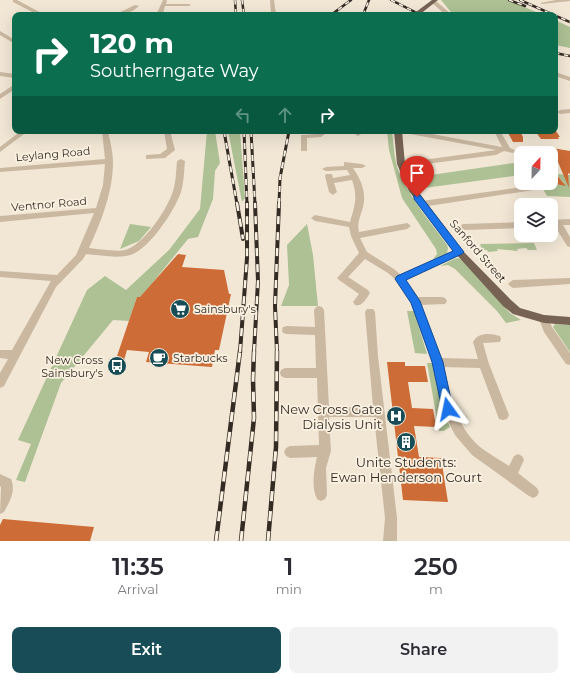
<!DOCTYPE html>
<style>
:root{--surface:#fff;--page:#f2f2f3;--text:#2b2b33;--muted:#7c7c81;--accent:#184c57}
body{margin:0;font-family:Montserrat,sans-serif;background:var(--page);color:var(--text);height:100vh;display:flex;flex-direction:column;font-size:15px;white-space:nowrap}
*{box-sizing:border-box;margin:0}
p{font-size:13px;color:var(--muted)}
.icon{flex:none;width:22px;height:22px;fill:none;stroke:currentColor;stroke-width:2;stroke-linecap:round;stroke-linejoin:round}
.map{position:relative;height:541px;overflow:hidden}
.drawer{display:flex;flex-direction:column;background:var(--surface);flex:1}
.drawer>*{flex:none}
.guide{position:absolute;left:12px;top:12px;width:546px;height:122px;border-radius:8px;box-shadow:0 4px 16px #0002;background:#0b6e4f;color:#fff;overflow:hidden}
.needle{width:26px;rotate:22deg}
.fabs{position:absolute;left:514px;top:146px;display:grid;gap:8px}
.fabs a{display:grid;place-items:center;width:44px;height:44px;border-radius:8px;background:var(--surface);box-shadow:0 4px 16px #0002;font-size:20px}
.pin{position:absolute;display:grid;place-items:center;width:34px;height:34px;color:#fff;margin:-41px -17px;border-radius:50% 50% 50% 0;rotate:-45deg;box-shadow:0 0 4px #0007}
.pin .icon{rotate:45deg}
.me{position:absolute;width:44px;margin:-22px;rotate:348deg;stroke-linejoin:round;filter:drop-shadow(0 0 3px #0008)}
.turn{display:flex;align-items:center;gap:14px;height:84px;padding:0 12px;font-size:18px}
.turn .icon{width:52px;height:52px;stroke-width:2.5}
.turn b{display:block;font-size:28px;line-height:34px}
.lanes{display:flex;align-items:center;height:38px;padding:0 12px;background:#0003;justify-content:center;gap:20px;direction:ltr}
.lanes .off{opacity:.35}
.eta{display:flex;justify-content:space-evenly;align-items:center;height:68px;text-align:center}
.eta b{font-size:24px;font-weight:600;line-height:28px}
.cta{display:flex;gap:8px;margin-top:auto;padding:8px 12px}
.cta a{flex:1;height:46px;border-radius:8px;background:var(--accent);color:#fff;font-size:16px;font-weight:600;line-height:46px;text-align:center}
.cta a+a{background:var(--page);color:var(--text)}
.map>svg:first-child{display:block}
.green{fill:#adc194}
.building{fill:#ce6c37}
.lines{fill:none;stroke-linecap:round;stroke-linejoin:round}
.minor{fill:#cab8a1;fill-rule:evenodd}
.major{fill:#776354;fill-rule:evenodd}
.rail-far3-casing{stroke:#342b24;stroke-width:2.5}
.rail-far2-casing{stroke:#342b24;stroke-width:3}
.rail-far1-casing{stroke:#342b24;stroke-width:4}
.rail-casing{stroke:#342b24;stroke-width:4.5}
.rail-far3{stroke:#faf1e1;stroke-width:1.5;stroke-dasharray:4.5;stroke-linecap:butt}
.rail-far2{stroke:#faf1e1;stroke-width:2;stroke-dasharray:6;stroke-linecap:butt}
.rail-far1{stroke:#faf1e1;stroke-width:2.5;stroke-dasharray:8;stroke-linecap:butt}
.rail{stroke:#faf1e1;stroke-width:3;stroke-dasharray:10;stroke-linecap:butt}
.route{fill:#1a73e8;stroke:#114b97}
.labels{text-anchor:middle;stroke-width:3.5;stroke-linejoin:round;paint-order:stroke}
.street-label{font-size:11px;fill:#342b24;stroke:#faf1e1}
.poi-label{font-size:11px;fill:#342b24;stroke:#faf1e1;text-anchor:start}
.near-poi-label{font-size:13px;fill:#342b24;stroke:#faf1e1;text-anchor:end}
</style>
<div class="map">
<svg width="570" height="541" viewBox="0 0 570 541">
<rect width="100%" height="100%" fill="#f2e7d5"/>
<g class="green">
<path d="M441,0H508L543,15L456,14L451,12Z"/>
<path d="M555,20L570,27V48L555,45Z"/>
<path d="M207,131H215L220,163L215,171L213,199L198,237L188,239L141,297H137L129,321L113,320L61,383L25,482L16,480L31,444L18,440L87,290L105,276L126,290L169,250L200,209Z"/>
<path d="M228,131H240L245,198L242,202Z"/>
<path d="M387,131H392C394,146 394,163 401,177C413,202 431,223 447,245L448,248L447,254L433,259L437,254L436,249L402,198L389,150Z"/>
<path d="M514,163L521,172V175L424,188L417,177Z"/>
<path d="M556,174L570,175V197L547,196L540,184H563L564,183Z"/>
<path d="M130,224L151,227L139,241L120,249Z"/>
<path d="M307,224L313,255L318,306H281L289,285L287,245Z"/>
<path d="M534,243L537,250H528L526,248L517,249L518,251L497,249L498,251L488,252L487,250H482L480,244Z"/>
<path d="M458,258L462,260L510,313L521,320L506,323L497,311L455,269L448,265L440,266L454,259Z"/>
<path d="M407,311H414L427,354L415,353Z"/>
<path d="M555,324L570,325V352L553,327Z"/>
<path d="M427,363H432L442,409L450,427L444,431H439Z"/>
</g>
<g class="building">
<path d="M507,131H520L523,137V142H513Z"/>
<path d="M535,131H556L560,137H558L559,139H541Z"/>
<path d="M552,148L570,151V174L568,173L569,188Z"/>
<path d="M551,168L566,186L551,183Z"/>
<path d="M178,254L186,255L182,267L224,270L229,294H231L219,350H215L212,367L146,362L149,352L127,350L124,360L116,359L137,297H140Z"/>
<path d="M387,362H405V366H425L428,382H408L412,408L433,409L436,427L414,426L419,457L441,458L448,502L403,500Z"/>
<path d="M3,519L94,527L90,541H0V525Z"/>
</g>
<g class="lines">
<g class="minor">
<path d="M13,0H17L45,15H38L13,2Z"/>
<path d="M163,0H167L166,4H189L191,5L189,6H165L163,13L164,15H158L157,13Z"/>
<path d="M270,0H274L276,14L271,13Z"/>
<path d="M556,0H570V1L542,4L540,3Z"/>
<path d="M434,1H436L452,15H446L432,3V2Z"/>
<path d="M135,5L139,6C133,12 124,15 114,15Z"/>
<path d="M378,13L388,15H375Z"/>
<path d="M0,31L15,40V44L0,35Z"/>
<path d="M0,72L15,74V78L0,76Z"/>
<path d="M555,72L570,77V81L555,76Z"/>
<path d="M15,84V89L0,99V94Z"/>
<path d="M570,109V113L560,114L557,112L560,110Z"/>
<path d="M21,131H28L0,152V147Z"/>
<path d="M102,131H108C110,141 113,152 113,162C113,192 101,222 89,248C98,249 117,252 125,250C144,245 168,208 173,191C176,182 176,171 177,161L181,159L185,161C184,171 184,182 181,192C175,210 147,254 126,256C113,258 99,255 86,254L83,259L56,287L4,386L0,388V373L8,359L0,358V350H12L51,281L0,277V271L57,275L76,255L94,213L0,222V216L96,208L103,185L105,164L0,172V168L105,159Z"/>
<path d="M164,131H170L175,150L165,158L146,159V155L160,154L167,149Z"/>
<path d="M322,131H329L321,137L307,138V151H301V135L317,134Z"/>
<path d="M355,131H361V134L358,136L356,135Z"/>
<path d="M402,131H416L502,147L494,131H500L510,148L517,151L513,153L504,151L496,155L418,165H415V161L496,150L405,133Z"/>
<path d="M344,162L362,164L366,166L362,168H353C360,178 365,189 364,201C363,213 356,221 359,232L407,223L411,226L407,229L360,238L367,252L394,269L401,275L456,250H462L463,252L462,254L406,280L418,297H442L445,298L447,301L445,304L421,305L441,358L478,359L473,342C478,332 490,333 500,336L501,339L500,342L483,343L489,364L509,415L507,419L503,420L499,419L480,368L443,367C451,397 456,426 480,447C489,454 500,460 509,466L514,456L518,454L522,456L524,460L518,473L537,488L539,492L537,496L533,498L529,496L472,455L455,435L442,409L432,362L410,299L397,281L388,273L365,259L348,277L368,290L370,293C366,299 362,307 355,305L353,302L359,294L339,280L337,278L339,276L359,253L351,236L349,227L315,221L311,218L315,215L350,222C355,205 358,197 352,180L334,183L337,192L333,195L329,192L325,176L326,174H332L333,178L350,175L347,170L326,171L322,169L326,167L344,166Z"/>
<path d="M537,185L541,187L540,189L422,207L418,204L422,201Z"/>
<path d="M570,219V225H563L570,237V247L567,246L555,226H551V220Z"/>
<path d="M521,222V228L463,230L459,227L463,224Z"/>
<path d="M570,278V284L513,288L510,286L508,284L510,282L513,280Z"/>
<path d="M319,306L322,307L324,310L329,407H373L365,312L367,309H373L375,312L378,356L397,518V541H383L385,518L374,417H329L331,451L326,468L327,495L325,499L321,501L317,499C311,487 314,469 317,457L290,458L286,456L284,452L286,448L290,446L319,445L317,378H285L281,376L280,373L281,370L285,368H316L315,335L287,334L283,333L282,330L283,327L287,326L315,327L314,310L316,307Z"/>
<path d="M544,315L547,316L552,327L570,353V365L566,364L544,332L539,319L541,316Z"/>
<path d="M0,474L11,479C16,491 10,501 4,512L0,514L1,487L0,486Z"/>
</g>
<g class="major">
<path d="M432,0H438L419,15H412Z"/>
<path d="M394,131H402L405,164L417,190L462,250L511,300L520,308L544,315L570,317V325L544,323L513,314L503,306L456,254L409,191L397,164Z"/>
</g>
<defs>
<g id="rail-far3">
<path d="M235,0L236,15"/>
<path d="M242,0L244,15"/>
<path d="M391,0L421,15"/>
<path d="M509,0L525,6"/>
<path d="M520,0L570,22"/>
<path d="M331,15L351,0"/>
<path d="M363,15L369,0"/>
<path d="M555,53L570,56"/>
</g>
<g id="rail-far2">
<path d="M224,131L237,204"/>
<path d="M244,131L247,204"/>
<path d="M251,131L255,204"/>
<path d="M279,204L280,178L289,131"/>
</g>
<g id="rail-far1">
<path d="M237,203L243,239"/>
<path d="M240,352L247,258V203"/>
<path d="M254,352L258,281L255,203"/>
<path d="M277,352L275,306L279,203"/>
</g>
<g id="rail">
<path d="M216,541L240,351"/>
<path d="M241,541L254,418L253,379L254,351"/>
<path d="M268,541L276,447L277,351"/>
</g>
</defs>
<use href="#rail-far3" class="rail-far3-casing"/>
<use href="#rail-far2" class="rail-far2-casing"/>
<use href="#rail-far1" class="rail-far1-casing"/>
<use href="#rail" class="rail-casing"/>
<use href="#rail-far3" class="rail-far3"/>
<use href="#rail-far2" class="rail-far2"/>
<use href="#rail-far1" class="rail-far1"/>
<use href="#rail" class="rail"/>
</g>
<path class="route" d="M414,195H420L464,252L462,254L406,280L420,301L443,362L453,409L452,413L448,415L444,413L442,409L432,362L411,303L395,279L397,276L453,251L414,199Z"/>
<defs>
<symbol id="supermarket-disc" viewBox="-11 -11 22 22"><circle r="9.5" fill="#184c57" stroke="#faf1e1"/><path d="M-6-5.5h2.5l.6 2H6L4.5 2H-2.5L-4.4-4H-6ZM-1.5 3.2a1.3 1.3 0 1 0 .1 0ZM3 3.2a1.3 1.3 0 1 0 .1 0Z" fill="#fff"/></symbol>
<symbol id="cafe-disc" viewBox="-11 -11 22 22"><circle r="9.5" fill="#184c57" stroke="#faf1e1"/><path d="M-5.5-4.5H6V0H3Q3 3.5 0 3.5H-2.5Q-5.5 3.5-5.5 0ZM3-3.2v2h1.7v-2ZM-6 4.5H4V6H-6Z" fill="#fff"/></symbol>
<symbol id="bus-disc" viewBox="-11 -11 22 22"><circle r="9.5" fill="#184c57" stroke="#faf1e1"/><path d="M-5-6H5V4H4V6H2V4H-2V6H-4V4H-5ZM-3.5-4V0h7V-4ZM-3.5 1.2v1.5H-2V1.2ZM2 1.2v1.5H3.5V1.2Z" fill="#fff"/></symbol>
<symbol id="hospital-disc" viewBox="-11 -11 22 22"><circle r="9.5" fill="#184c57" stroke="#faf1e1"/><path d="M-5-5h3v3.5h4V-5h3V5h-3V1.5h-4V5h-3Z" fill="#fff"/></symbol>
<symbol id="building-disc" viewBox="-11 -11 22 22"><circle r="9.5" fill="#184c57" stroke="#faf1e1"/><path d="M-4-6H4V6H1V3H-1V6H-4ZM-2.5-4.3h1.7v1.8h-1.7ZM.8-4.3h1.7v1.8H.8ZM-2.5-1h1.7V.8h-1.7ZM.8-1h1.7V.8H.8Z" fill="#fff"/></symbol>
</defs>
<g fill-rule="evenodd">
<use href="#supermarket-disc" x="169" y="298" width="22" height="22"/>
<use href="#cafe-disc" x="148" y="347" width="22" height="22"/>
<use href="#bus-disc" x="106" y="355" width="22" height="22"/>
<use href="#hospital-disc" x="385" y="405" width="22" height="22"/>
<use href="#building-disc" x="395" y="431" width="22" height="22"/>
</g>
<g class="labels">
<g class="street-label">
<text transform="translate(53 154) rotate(-5)" y="4">Leylang Road</text>
<text transform="translate(49 204) rotate(-5)" y="4">Ventnor Road</text>
<text transform="translate(478 251) rotate(49)" y="4">Sanford Street</text>
</g>
<g class="poi-label">
<text x="194" y="313">Sainsbury's</text>
<text x="173" y="362">Starbucks</text>
<text x="103" y="364" text-anchor="end">New Cross<tspan x="103" dy="13">Sainsbury's</tspan></text>
</g>
<g class="near-poi-label">
<text x="382" y="414">New Cross Gate<tspan x="382" dy="15">Dialysis Unit</tspan></text>
<text x="406" y="467" text-anchor="middle">Unite Students:<tspan x="406" dy="15">Ewan Henderson Court</tspan></text>
</g>
</g>
</svg>
<div class="fabs">
<a><svg class="needle" viewBox="-14 -14 28 28"><path d="M0-13l5 13h-10z" fill="#e53935"/><path d="M0 13l5-13h-10z" fill="#7c7c81"/></svg></a>
<a><svg class="icon" aria-label="layers" viewBox="0 0 24 24"><path d="M12 4l9 5-9 5-9-5zM3 14l9 5 9-5"/></svg></a>
</div>
<div class="pin" style="left:417px;top:197px;background:#d93025"><svg class="icon" aria-label="arrive" viewBox="0 0 24 24"><path d="M6 21V4h12l-3 4 3 4H6"/></svg></div>
<svg class="me" style="left:448px;top:409px" viewBox="-20 -20 40 40"><path d="M0-17L14 15 0 8-14 15z" fill="#1a73e8" stroke="#fff" stroke-width="4"/></svg>
<div class="guide">
<div class="turn"><svg class="icon" aria-label="right" viewBox="0 0 24 24"><path d="M7 20v-9h11M14 6l5 5-5 5"/></svg><div><b>120 m</b>Southerngate Way</div></div>
<div class="lanes"><svg class="icon off" aria-label="left" viewBox="0 0 24 24"><path d="M17 20v-9H6M10 6l-5 5 5 5"/></svg><svg class="icon off" aria-label="ahead" viewBox="0 0 24 24"><path d="M12 20V5M6 11l6-6 6 6"/></svg><svg class="icon" aria-label="right" viewBox="0 0 24 24"><path d="M7 20v-9h11M14 6l5 5-5 5"/></svg></div>
</div>
</div>
<section class="drawer">
<div class="eta">
<div><b>11:35</b><p>Arrival</p></div>
<div><b>1</b><p>min</p></div>
<div><b>250</b><p>m</p></div>
</div>
<div class="cta"><a>Exit</a><a>Share</a></div>
</section>
